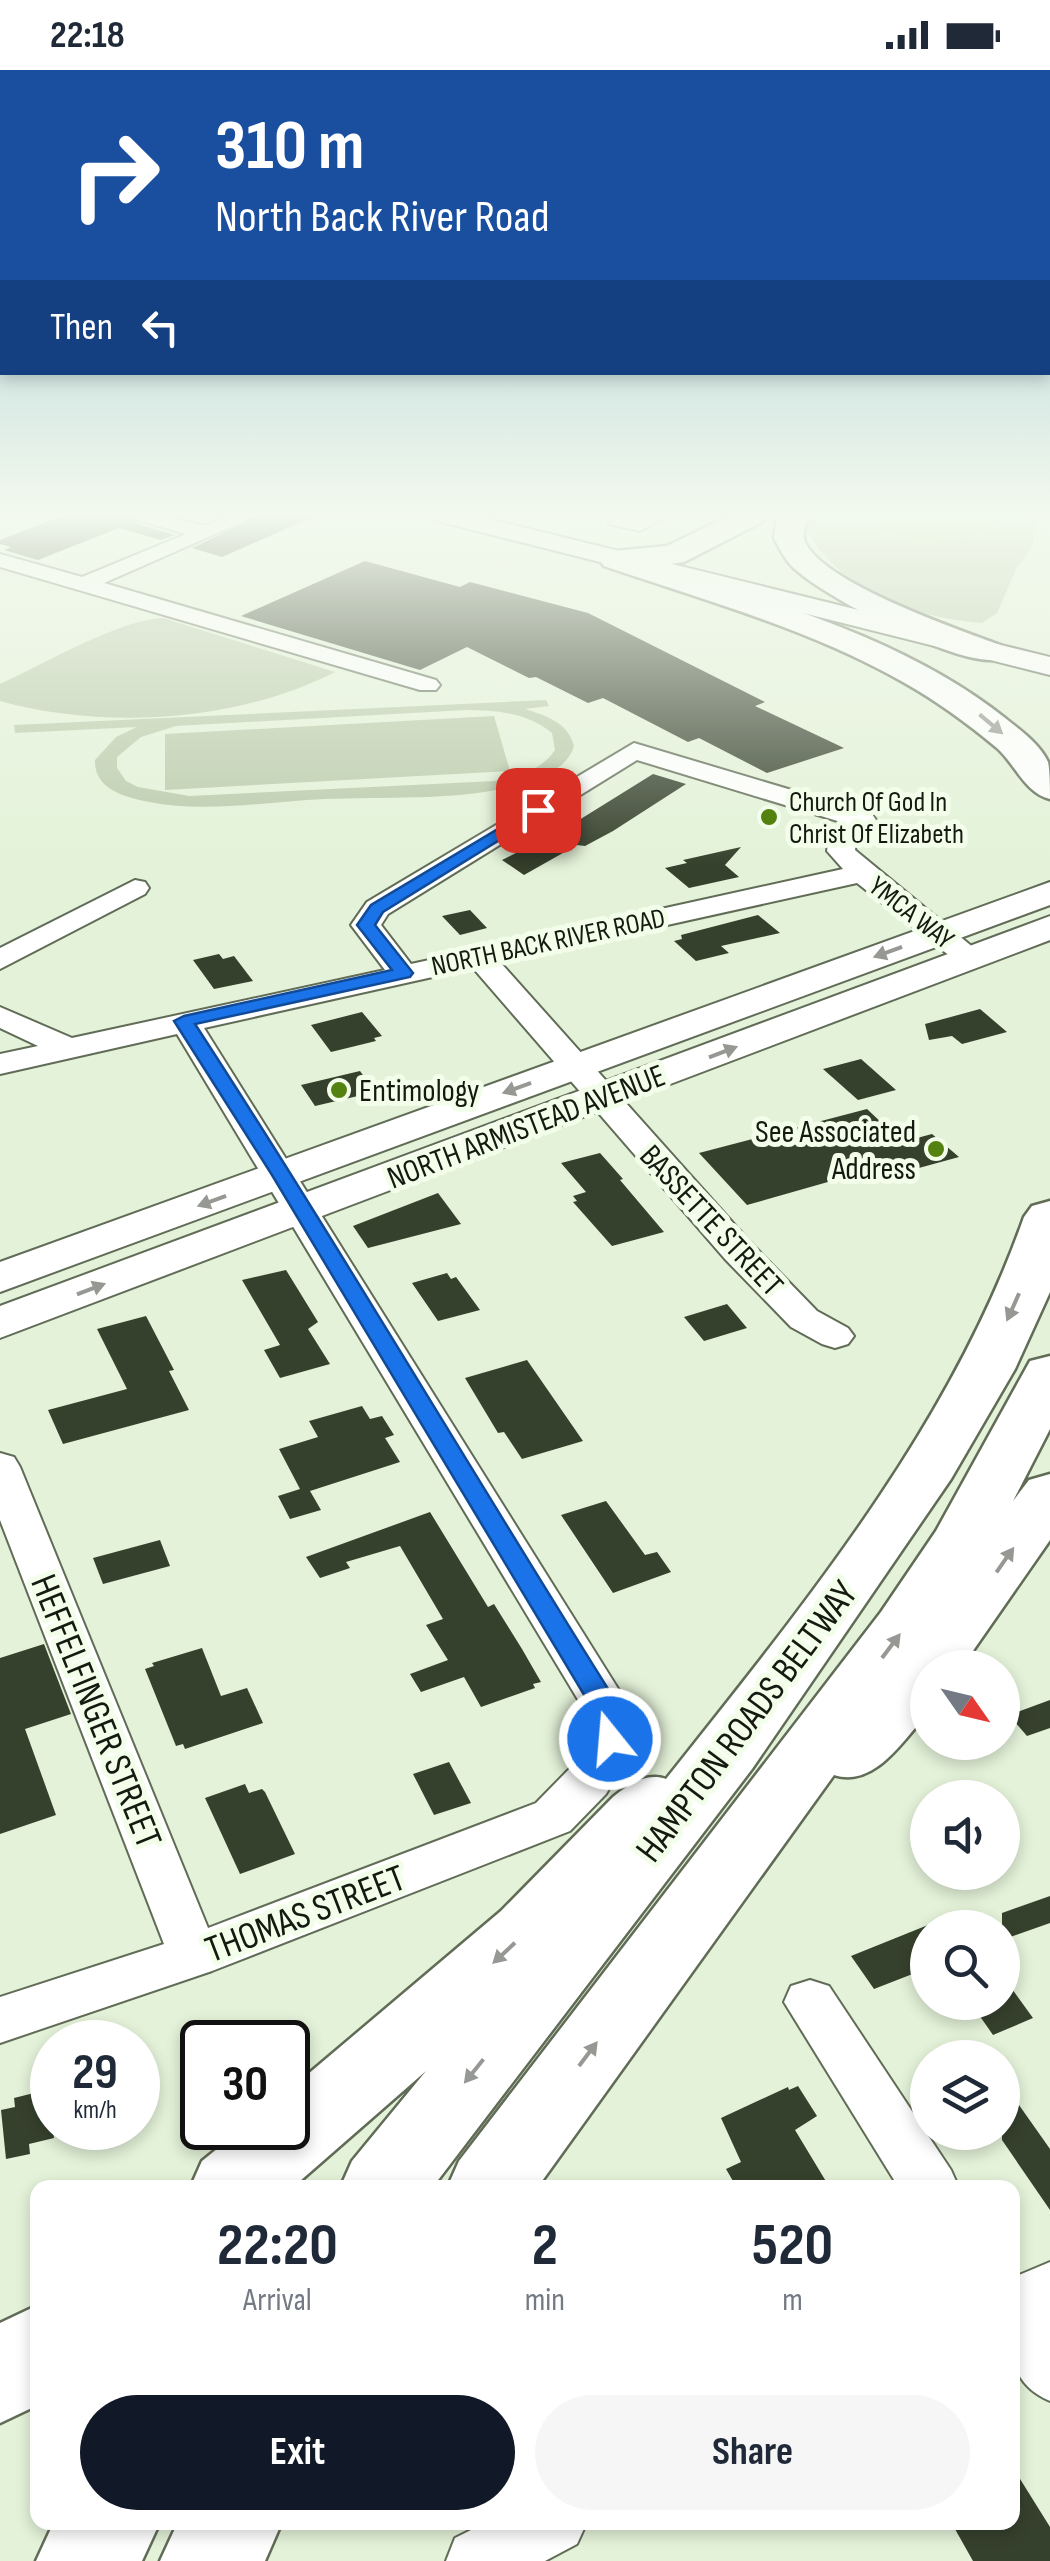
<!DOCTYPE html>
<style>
:root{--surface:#fff;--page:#f6f6f7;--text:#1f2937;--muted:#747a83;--accent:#111827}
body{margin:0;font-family:"Sofia Sans Condensed",sans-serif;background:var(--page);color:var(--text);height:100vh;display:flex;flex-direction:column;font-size:38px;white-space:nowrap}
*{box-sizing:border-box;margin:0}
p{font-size:32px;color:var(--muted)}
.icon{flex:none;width:55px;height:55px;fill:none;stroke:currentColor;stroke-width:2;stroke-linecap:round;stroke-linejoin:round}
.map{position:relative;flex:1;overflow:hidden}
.panel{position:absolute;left:30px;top:2110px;width:990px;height:350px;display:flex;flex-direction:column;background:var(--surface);border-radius:20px;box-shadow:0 5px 15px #0003}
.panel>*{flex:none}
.top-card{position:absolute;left:0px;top:0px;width:1050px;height:305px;box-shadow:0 5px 15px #0003;background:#1a4fa0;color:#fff;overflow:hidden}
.needle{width:65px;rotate:124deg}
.fabs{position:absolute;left:910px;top:1580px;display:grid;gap:20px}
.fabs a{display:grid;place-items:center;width:110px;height:110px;border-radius:50%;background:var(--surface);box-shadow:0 5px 15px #0003;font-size:50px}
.speed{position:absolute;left:30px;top:1950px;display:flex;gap:20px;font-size:50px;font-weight:700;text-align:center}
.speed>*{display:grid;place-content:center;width:130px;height:130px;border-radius:50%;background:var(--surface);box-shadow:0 5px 15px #0003;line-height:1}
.speed small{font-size:25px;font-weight:400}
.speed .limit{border:5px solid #111;border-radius:15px;background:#fff;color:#111}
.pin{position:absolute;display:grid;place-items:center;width:85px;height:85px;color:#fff;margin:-42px;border-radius:20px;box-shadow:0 5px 15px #0006}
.me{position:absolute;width:110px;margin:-55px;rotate:343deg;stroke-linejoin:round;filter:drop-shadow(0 0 8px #0008)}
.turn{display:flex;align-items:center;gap:35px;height:210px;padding:0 50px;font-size:45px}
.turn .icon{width:130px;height:130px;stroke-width:2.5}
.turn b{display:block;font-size:70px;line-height:85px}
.then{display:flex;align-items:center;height:95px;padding:0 50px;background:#0003;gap:20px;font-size:38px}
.eta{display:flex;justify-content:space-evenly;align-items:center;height:170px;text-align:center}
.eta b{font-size:60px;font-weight:700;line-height:70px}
.action{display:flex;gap:20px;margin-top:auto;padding:20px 50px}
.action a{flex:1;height:115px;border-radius:60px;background:var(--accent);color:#fff;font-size:40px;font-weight:700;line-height:115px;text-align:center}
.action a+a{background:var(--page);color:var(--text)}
.status{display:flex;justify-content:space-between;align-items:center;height:70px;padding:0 50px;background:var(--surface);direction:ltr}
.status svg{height:28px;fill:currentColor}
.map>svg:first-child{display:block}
.green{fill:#bacbab;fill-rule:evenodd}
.water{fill:#bad7a1}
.building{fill:#36412d}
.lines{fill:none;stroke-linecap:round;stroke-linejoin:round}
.minor-casing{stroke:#616c57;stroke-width:4}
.major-casing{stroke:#616c57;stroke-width:4}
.highway-casing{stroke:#616c57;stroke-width:5}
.minor{fill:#fff;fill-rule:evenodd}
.major{fill:#fff;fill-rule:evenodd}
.highway{fill:#fff;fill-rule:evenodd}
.oneway{fill:#969894}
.route{fill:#1a73e8;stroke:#114b97;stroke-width:2.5}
.poi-dot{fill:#548210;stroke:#f3feea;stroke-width:4}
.labels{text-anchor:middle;stroke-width:10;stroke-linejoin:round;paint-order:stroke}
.far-poi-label{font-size:28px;fill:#151a11;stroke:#f3feea;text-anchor:start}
.far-street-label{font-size:28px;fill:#151a11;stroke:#f3feea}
.poi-label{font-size:32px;fill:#151a11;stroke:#f3feea;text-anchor:start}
.street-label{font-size:32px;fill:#151a11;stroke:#f3feea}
.near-street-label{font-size:38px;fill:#151a11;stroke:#f3feea}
</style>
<div class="status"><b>22:18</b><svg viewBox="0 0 49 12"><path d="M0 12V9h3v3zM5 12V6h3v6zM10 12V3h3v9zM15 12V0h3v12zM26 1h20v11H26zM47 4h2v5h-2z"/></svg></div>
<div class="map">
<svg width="1050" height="2491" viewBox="0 0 1050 2491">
<rect width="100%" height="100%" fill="#e4f2d9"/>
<g class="green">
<path d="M812,446H878L870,455C907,485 954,467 998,458L1004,455L1007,446H1039L1032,477L1016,499L997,543L982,553C912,547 841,522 805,458Z"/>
<path d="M163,548L335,602C238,652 104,660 0,631V614C44,594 118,550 163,548Z"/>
<path d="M546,630L549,636L525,639C546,646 568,652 574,676C569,695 547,706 529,712C465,732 390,726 324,729C267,732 204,743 149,732C124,727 94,719 95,690L116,667L137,657L15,663L14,655ZM466,640C496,640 528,643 552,663L555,680C542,700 518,706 495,711L189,726L138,717L126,711L117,698V687L141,667L176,656Z"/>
<path d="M494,646L510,701L165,720V664Z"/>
</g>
<path class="water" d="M878,446H1007L1009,449C999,461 936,474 919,475C909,475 879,461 870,455Z"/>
<g class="building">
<path d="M62,446H131L137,454L175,465L161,470L119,458L38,490L4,480L11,477L0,474V470Z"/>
<path d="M259,446H315L222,487L192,478Z"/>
<path d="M365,491L460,517L470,512L588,543L765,632L755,636L844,678L767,703L699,668L688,672L603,628L588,633L536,607L529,608L467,577L420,600L241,546Z"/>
<path d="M653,704L686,714L613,761L585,776L577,775L524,805L502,790L571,755Z"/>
<path d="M741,777L725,795L739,807L689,818L665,798L687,793L683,790Z"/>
<path d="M470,840L487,858L460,865L442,846Z"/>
<path d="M758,845L780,863L721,876L729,883L696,891L674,871L682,869L681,865Z"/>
<path d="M219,884L223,889L234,886L253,911L214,919L193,890Z"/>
<path d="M980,939L1007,962L962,974L952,966L929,970L925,954Z"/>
<path d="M362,942L382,966L374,968L376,971L331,982L311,955Z"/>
<path d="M861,989L896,1020L858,1030L823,999Z"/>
<path d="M360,1001L375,1022L315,1036L301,1015Z"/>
<path d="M867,1039L902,1072L932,1064L959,1087L886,1107L877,1098L747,1135L699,1083Z"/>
<path d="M600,1083L623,1109L620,1110L664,1162L612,1176L573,1132L577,1131L573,1126L586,1122L561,1093Z"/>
<path d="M438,1123L461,1154L368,1178L353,1156Z"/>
<path d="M286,1200L318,1252L308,1259L330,1294L280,1308L264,1280L280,1275L242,1210Z"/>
<path d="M447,1203L451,1209L456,1207L480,1240L438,1251L412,1213Z"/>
<path d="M727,1234L747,1258L704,1271L684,1247Z"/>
<path d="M146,1246L174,1300L169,1301L189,1340L63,1374L48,1340L127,1319L97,1259Z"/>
<path d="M527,1290L583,1371L522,1389L504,1362L498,1363L465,1308Z"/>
<path d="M362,1336L370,1349L382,1346L394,1365L385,1368L400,1392L310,1421L321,1440L290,1449L278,1426L300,1419L279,1379L318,1367L309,1351Z"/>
<path d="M606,1431L645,1485L657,1482L671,1502L613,1523L561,1445Z"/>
<path d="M430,1442L488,1537L494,1534L522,1579L541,1612L533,1614L535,1618L481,1637L464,1607L421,1622L410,1604L448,1590L426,1555L443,1549L400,1476L346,1492L350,1498L320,1508L306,1487Z"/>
<path d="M160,1470L170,1496L103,1514L93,1488Z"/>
<path d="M44,1574L71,1644L25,1659L56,1745L0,1764V1588Z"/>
<path d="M202,1578L221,1626L247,1618L263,1653L185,1679L183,1674L176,1676L145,1599L154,1596L152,1593Z"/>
<path d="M1050,1630V1658L1027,1666L1009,1645Z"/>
<path d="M449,1692L471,1733L434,1745L413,1704Z"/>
<path d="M245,1714L249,1723L262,1719L265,1722L295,1784L240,1804L205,1728Z"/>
<path d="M1050,1826V1853L1002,1870V1843Z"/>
<path d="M928,1855V1898L874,1919L851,1886Z"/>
<path d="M1002,1905L1033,1948L993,1965L970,1932H1002Z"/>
<path d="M1002,2011L1050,2079V2140L1002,2070Z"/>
<path d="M798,2016L817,2046L795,2060L830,2118H737L726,2099L741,2092L721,2048L788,2017L789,2020Z"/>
<path d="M34,2023L35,2032L49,2028L54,2068L29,2074L30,2084L6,2089L1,2040L15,2037L14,2028Z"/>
<path d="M1012,2396L1050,2457V2491H973L951,2452H1012Z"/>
</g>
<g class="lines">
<defs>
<g id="minor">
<path d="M135,446H167L204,456L229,446H256L104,513L436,610L440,615L436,620H420L0,497V484L82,507L186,464L138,450Z"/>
<path d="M609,446H667L640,461L609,454Z"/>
<path d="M634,673L872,744L876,750L856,770L855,780L986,888L982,894H960L857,813L500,892L751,1173L817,1241L848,1258L854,1266L848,1274L835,1278L822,1274L791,1257L725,1189L473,898L204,958L622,1625L629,1637L631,1657L627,1688L606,1724L570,1761L212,1901L0,1973V1927L164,1874L0,1450V1383L14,1387L20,1397L208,1858L536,1733L579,1689L583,1674V1638L177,964L0,1004V984L38,976L0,958V937L72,968L385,900L351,855L367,832ZM637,690L844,753L829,767L827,781L843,799L411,894L381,855L388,844Z"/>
<path d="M135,810L145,812L149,818L145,824L0,899V878Z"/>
<path d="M810,1910L829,1916L951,2100L959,2118H899L784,1932L791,1916Z"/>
<path d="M1050,2192V2331C997,2309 1012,2257 1012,2208Z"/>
<path d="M487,2452H587L577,2474L545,2491H446L455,2468Z"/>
</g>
<g id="major">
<path d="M433,446H477L1050,587V605L437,451Z"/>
<path d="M1050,812V835L0,1222V1192Z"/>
<path d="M1050,846V870L0,1268V1236Z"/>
</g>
<g id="highway">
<path d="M729,446H767L762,452L684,492L663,495C780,535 907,570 1005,648C1020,660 1040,674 1048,692C1050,701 1050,719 1050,729C1025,723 1016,695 997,678C967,653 937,631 903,612C810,559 704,530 604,496L599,489L604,482L667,476Z"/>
<path d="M777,446H807C806,452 803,463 804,469C816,511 960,560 1000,575L1005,582L1000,589C961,599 827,528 796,500C786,492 780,479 774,468Z"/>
<path d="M1050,1131V1222L1015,1299L951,1409L752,1699L432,2118H340L352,2091L426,2001L292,2118H190L202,2091L243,2058H288V2021L501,1841L613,1727C628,1715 646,1702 666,1709C804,1535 950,1358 1024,1147L1032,1136Z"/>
<path d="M1050,1286V1359L1013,1431L1029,1410L1050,1404V1470L961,1598H928V1643C903,1670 875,1718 834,1705L537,2118H447L459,2091L881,1542L936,1461L1030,1291Z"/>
<path d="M38,2235V2335L0,2353V2253Z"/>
<path d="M54,2452H160L142,2491H36Z"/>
<path d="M178,2452H282L265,2491H160Z"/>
</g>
</defs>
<use href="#minor" class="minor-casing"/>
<use href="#major" class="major-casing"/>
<use href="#highway" class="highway-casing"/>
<use href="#minor" class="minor"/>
<use href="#major" class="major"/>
<use href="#highway" class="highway"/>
</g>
<defs><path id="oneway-solid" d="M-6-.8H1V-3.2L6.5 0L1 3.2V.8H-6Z" transform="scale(2.5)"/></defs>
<g class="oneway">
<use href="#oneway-solid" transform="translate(991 654) rotate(40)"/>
<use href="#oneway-solid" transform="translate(888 882) rotate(160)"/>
<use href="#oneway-solid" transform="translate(723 982) rotate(-21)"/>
<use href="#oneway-solid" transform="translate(517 1018) rotate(160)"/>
<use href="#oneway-solid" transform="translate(212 1131) rotate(160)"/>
<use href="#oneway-solid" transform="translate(91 1219) rotate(-21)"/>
<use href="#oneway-solid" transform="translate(1013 1237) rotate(114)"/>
<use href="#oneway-solid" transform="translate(1005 1490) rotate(-55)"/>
<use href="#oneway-solid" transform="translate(891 1576) rotate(-53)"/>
<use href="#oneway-solid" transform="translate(504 1883) rotate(137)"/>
<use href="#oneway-solid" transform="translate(588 1984) rotate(-53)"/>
<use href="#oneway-solid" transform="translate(474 2001) rotate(129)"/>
</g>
<linearGradient id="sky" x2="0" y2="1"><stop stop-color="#95c2cc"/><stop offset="0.56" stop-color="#f3f9ee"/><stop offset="1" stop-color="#f3f9ee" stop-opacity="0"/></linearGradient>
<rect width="1050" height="795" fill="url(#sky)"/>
<path class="route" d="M538,735L543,736V743L383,842L375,855L413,903L410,907L195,954C340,1177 474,1406 615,1630L624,1669L620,1676L610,1680L600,1676L592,1638L272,1105L174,951L184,946L392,900L357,855L371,835Z"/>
<g class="poi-dot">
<circle cx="769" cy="747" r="10"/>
<circle cx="339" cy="1020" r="10"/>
<circle cx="936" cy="1079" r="10"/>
</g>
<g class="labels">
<g class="far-poi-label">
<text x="789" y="741">Church Of God In<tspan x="789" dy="32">Christ Of Elizabeth</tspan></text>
</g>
<g class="far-street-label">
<text transform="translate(912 842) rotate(38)" y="10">YMCA WAY</text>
<text transform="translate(548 871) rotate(-12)" y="10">NORTH BACK RIVER ROAD</text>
</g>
<g class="poi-label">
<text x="359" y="1031">Entimology</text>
<text x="916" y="1072" text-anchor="end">See Associated<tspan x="916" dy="37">Address</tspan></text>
</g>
<g class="street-label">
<text transform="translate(526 1056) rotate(-21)" y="11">NORTH ARMISTEAD AVENUE</text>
<text transform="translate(712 1150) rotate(47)" y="11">BASSETTE STREET</text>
</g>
<g class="near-street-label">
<text transform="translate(97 1641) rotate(68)" y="13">HEFFELFINGER STREET</text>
<text transform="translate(746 1651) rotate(-53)" y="13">HAMPTON ROADS BELTWAY</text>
<text transform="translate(305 1843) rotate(-21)" y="13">THOMAS STREET</text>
</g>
</g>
</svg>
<div class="fabs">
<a><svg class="needle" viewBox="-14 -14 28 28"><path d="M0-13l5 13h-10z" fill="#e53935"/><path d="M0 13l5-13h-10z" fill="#747a83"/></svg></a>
<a><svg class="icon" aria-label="sound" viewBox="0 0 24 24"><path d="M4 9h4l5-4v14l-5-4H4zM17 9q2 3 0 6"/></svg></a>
<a><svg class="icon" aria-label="search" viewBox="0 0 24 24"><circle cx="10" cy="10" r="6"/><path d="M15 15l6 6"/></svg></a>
<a><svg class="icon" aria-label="layers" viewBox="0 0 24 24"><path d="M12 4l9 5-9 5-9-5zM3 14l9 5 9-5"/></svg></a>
</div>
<div class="speed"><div>29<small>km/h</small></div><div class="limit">30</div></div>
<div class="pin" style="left:538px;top:740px;background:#d93025"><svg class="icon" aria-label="arrive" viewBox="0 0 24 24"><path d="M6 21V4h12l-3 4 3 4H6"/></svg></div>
<svg class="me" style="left:610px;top:1669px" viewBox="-20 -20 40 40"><circle r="17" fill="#1a73e8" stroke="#fff" stroke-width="3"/><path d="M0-11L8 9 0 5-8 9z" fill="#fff"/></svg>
<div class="top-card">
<div class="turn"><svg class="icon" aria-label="right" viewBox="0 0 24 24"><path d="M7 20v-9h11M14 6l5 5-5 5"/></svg><div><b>310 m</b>North Back River Road</div></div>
<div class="then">Then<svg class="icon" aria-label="left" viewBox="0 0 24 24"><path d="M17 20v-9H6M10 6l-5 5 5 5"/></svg></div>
</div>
<section class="panel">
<div class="eta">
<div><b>22:20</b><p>Arrival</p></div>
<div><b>2</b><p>min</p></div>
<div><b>520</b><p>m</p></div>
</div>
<div class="action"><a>Exit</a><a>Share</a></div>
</section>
</div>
